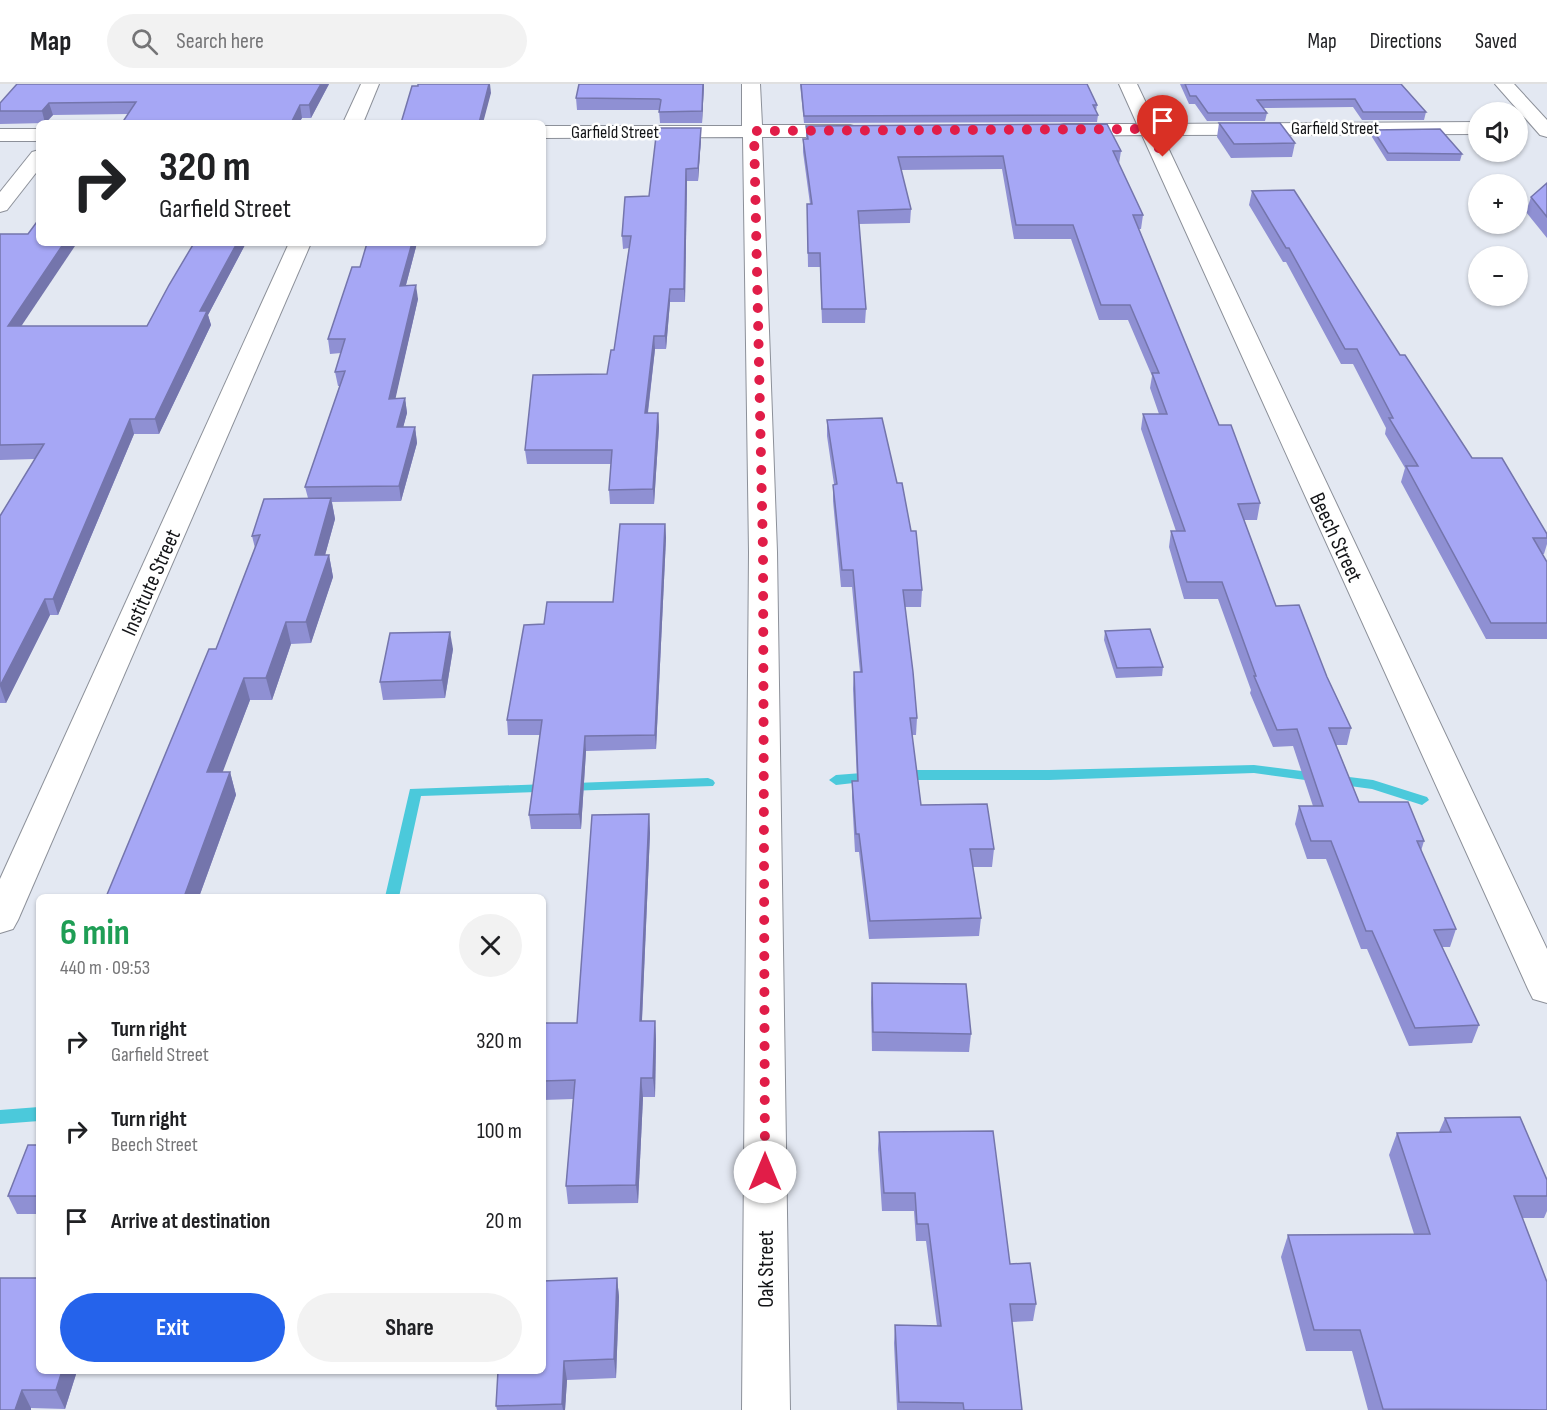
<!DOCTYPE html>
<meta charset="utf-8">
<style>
:root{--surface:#fff;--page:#f2f2f2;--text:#202124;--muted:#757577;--line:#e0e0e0;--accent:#2563eb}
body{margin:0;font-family:"Sofia Sans Condensed",sans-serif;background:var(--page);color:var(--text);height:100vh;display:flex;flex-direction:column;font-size:22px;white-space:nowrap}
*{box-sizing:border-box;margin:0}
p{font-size:20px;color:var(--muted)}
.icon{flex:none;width:33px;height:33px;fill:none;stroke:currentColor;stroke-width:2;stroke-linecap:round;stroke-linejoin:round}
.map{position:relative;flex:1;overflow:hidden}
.side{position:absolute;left:36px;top:810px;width:510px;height:480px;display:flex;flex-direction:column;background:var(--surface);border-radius:9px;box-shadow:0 2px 4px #0004}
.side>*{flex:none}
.top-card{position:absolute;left:36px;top:36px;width:510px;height:126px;border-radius:9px;box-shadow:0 2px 4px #0004;background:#fff;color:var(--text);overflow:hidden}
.fabs{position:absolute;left:1468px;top:18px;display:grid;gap:12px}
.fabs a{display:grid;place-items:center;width:60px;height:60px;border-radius:50%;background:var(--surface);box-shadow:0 2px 4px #0004;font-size:30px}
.pin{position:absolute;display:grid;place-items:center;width:51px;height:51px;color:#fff;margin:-62px -26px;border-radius:50% 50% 50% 0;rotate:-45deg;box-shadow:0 0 6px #0007}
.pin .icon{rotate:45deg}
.me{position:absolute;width:66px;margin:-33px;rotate:0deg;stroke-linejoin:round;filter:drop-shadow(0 0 4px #0008)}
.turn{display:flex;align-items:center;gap:21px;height:126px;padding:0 24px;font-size:27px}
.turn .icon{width:78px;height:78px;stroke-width:2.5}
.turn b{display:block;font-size:42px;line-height:51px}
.round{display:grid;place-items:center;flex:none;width:63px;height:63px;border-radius:32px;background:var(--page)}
.summary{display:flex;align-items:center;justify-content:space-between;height:102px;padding:0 24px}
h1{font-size:36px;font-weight:700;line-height:45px;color:#1e9e55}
.action{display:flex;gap:12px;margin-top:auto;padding:12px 24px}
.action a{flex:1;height:69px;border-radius:36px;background:var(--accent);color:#fff;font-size:24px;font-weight:700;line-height:69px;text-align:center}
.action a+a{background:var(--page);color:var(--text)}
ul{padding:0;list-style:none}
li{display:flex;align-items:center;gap:18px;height:90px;padding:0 24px}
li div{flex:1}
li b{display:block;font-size:22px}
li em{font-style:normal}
header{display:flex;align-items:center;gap:36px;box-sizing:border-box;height:84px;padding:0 30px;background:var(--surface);border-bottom:2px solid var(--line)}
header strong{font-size:28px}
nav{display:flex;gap:33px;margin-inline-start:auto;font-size:21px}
.search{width:420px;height:54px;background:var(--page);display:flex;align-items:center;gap:15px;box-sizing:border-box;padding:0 21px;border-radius:33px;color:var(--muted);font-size:22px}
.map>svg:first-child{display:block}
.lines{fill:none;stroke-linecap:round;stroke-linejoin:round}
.stream{fill:#4bc9db;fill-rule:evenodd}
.minor-casing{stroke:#8c9099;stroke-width:2}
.minor{fill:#fff;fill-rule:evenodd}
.wall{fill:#8f90d3}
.shaded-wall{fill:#7475ac}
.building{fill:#a6a7f5;stroke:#7475ac;stroke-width:1.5}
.route{stroke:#e11d48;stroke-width:10;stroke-dasharray:0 18}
.labels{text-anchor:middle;stroke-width:5;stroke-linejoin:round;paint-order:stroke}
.far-street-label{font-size:18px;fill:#131417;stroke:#fff}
.street-label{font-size:22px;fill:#131417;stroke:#fff}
</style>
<header>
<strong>Map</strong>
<div class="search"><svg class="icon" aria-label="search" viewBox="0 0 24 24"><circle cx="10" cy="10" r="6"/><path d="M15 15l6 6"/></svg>Search here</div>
<nav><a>Map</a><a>Directions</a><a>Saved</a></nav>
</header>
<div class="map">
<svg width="1547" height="1326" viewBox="0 0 1547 1326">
<rect width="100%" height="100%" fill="#e3e8f2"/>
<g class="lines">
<g class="stream">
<path d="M1254,681L1373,696L1427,713L1429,716L1422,721L1372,705L1254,689L1049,696H900L893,691L900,686H1049Z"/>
<path d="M875,688L882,693L880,696L836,701L829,696L836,691Z"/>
<path d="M708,694L713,696L715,699L713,702L421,712L399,813H385L410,705Z"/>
<path d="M39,1023V1037L0,1040V1026Z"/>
</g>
<defs>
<g id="minor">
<path d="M361,0H379L363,39H343Z"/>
<path d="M742,0H760L762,41H850L857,43L860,47L857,51L850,53H762L777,468L790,1326H742L749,468L743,53L543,54V42H742Z"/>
<path d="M1119,0H1137L1156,40L1479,38V50L1162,51L1547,865V919L1533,915L1528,905L1142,51L1064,52L1057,50L1054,46L1057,42L1064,40H1137Z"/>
<path d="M1495,0H1514L1547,36V53L1540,51Z"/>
<rect x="0" y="45" width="39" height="12"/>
<path d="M39,66V85L7,126L0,128V108L32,68Z"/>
<path d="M289,159H311L18,836L13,845L0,849V795Z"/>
</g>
</defs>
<use href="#minor" class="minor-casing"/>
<use href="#minor" class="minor"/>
</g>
<g class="wall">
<path d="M329,0L311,34H302L299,39H122L128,30L53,31L46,39L0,40V19Z"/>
<path d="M704,0L702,39H660L659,26H577L576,14Z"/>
<path d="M800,0H1087L1097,21L1096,27L1098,31L1097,38L804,39Z"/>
<path d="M1180,0H1401L1426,28L1424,36H1362L1353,23L1263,24L1267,29L1265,37H1207L1195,20H1189Z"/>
<path d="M1219,39L1295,59L1292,73L1231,74L1217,53Z"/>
<path d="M806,42L1121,67L1119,80L1143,131L1141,145H1138L1219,341L1260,419L1257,436H1244L1276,522L1327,593L1351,644L1347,661H1336L1359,718L1424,757L1421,767L1456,845L1450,863H1442L1479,941L1472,959L1409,962L1367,865H1361L1326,775H1307L1295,740L1299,722H1313L1293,662L1273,663L1250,609L1251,606L1218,515H1184L1169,463L1171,447H1176L1141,345L1143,330H1159L1150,304L1152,292L1128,236H1099L1071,155H1014L1002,85L901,86L911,125L910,139L859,140L866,225L865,239H822L820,183H808L807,120H810L803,68V55H806Z"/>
<path d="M1373,46L1462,70L1460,77H1387L1372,53Z"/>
<path d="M701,55L698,97H687L685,218H670L666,265H655L648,329H658L659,343L654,420H610L609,406L611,380H527L525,366L607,290L614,266L629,164L623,165L622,152L649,112Z"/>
<path d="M1547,99V154L1526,128L1531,113Z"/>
<path d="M1252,107L1400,271L1472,374L1547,450V460L1544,470H1542L1547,478V555H1486L1401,398L1405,384L1385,350L1386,344L1353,280H1341L1286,178H1283L1249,121Z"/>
<path d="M0,150H28L21,242H147L194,159H246L208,231L211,241L159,350H134L58,531H50L6,619H0V432L35,375L0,376Z"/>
<path d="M367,159H417L406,201L418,215L395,314H405L407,329L403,343H415L417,359L401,417L332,418L335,435L325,471H329L333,493L311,559L291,560L272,616H250L222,688H230L236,711L199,813H106L216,565L255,464L252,452L308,414L305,403L340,302H338L335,288L341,269L330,270L328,255L360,183Z"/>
<path d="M827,336L922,506L921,523H905L917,634L916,651H912L921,721L994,765L992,783H973L981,834L979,852L869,855L859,768H855L852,714V697H857L853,605L854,588H860L852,503H841L833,417V401L834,400L827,352Z"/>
<path d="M665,440L666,454L656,665L586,667L581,745H531L529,731L540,651H508L507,636L613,518Z"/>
<path d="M1105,547L1163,583L1162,592L1116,594L1104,556Z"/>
<path d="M453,565L445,614L383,616L380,598Z"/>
<path d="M649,730L650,749L642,937H655L656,956L655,1013H643L638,1119L568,1120L566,1102L573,1015L543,1016V939H577Z"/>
<path d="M872,899L971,950L969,968L872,967L871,918Z"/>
<path d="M1445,1034L1547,1096V1127L1544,1134H1522L1547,1326H1368L1352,1267H1306L1281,1173L1288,1151L1414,1150L1389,1071L1397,1049L1439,1048Z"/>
<path d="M879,1048L1010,1180L1036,1220L1033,1237L1012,1238L1022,1326H897L894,1259L895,1241L937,1242L926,1157H916L914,1127H882L878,1065Z"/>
<path d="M39,1061V1130H17L8,1112Z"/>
<path d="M617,1194L619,1213L616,1294L567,1296L565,1326H497L496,1322L543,1287Z"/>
<path d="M39,1287H77L65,1325L31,1324V1326H0Z"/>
</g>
<g class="shaded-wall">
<path d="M321,0H329L311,34L309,21Z"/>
<path d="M489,0H490L491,9L483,39H479Z"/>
<path d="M703,0H704L702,39V27Z"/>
<path d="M49,19L53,31L45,39L42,27Z"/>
<path d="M300,21L302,34L299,39H291Z"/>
<path d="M701,44V55L698,97V84Z"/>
<path d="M686,85L687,97L685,218L684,205Z"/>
<path d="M64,159H77L12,256L8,242Z"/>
<path d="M237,159H246L208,231L211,241L159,350L155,335L200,227Z"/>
<path d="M412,159H417L402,216L400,202Z"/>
<path d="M416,201L418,215L392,330L389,315Z"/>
<path d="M670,205V218L666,265L665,252Z"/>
<path d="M654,252L655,265L646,343L645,329Z"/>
<path d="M405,314L407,329L399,359L397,343Z"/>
<path d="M658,329L659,343L654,420L653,405Z"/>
<path d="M130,335L134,350L58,531L53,515Z"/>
<path d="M415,343L417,359L401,417L399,402Z"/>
<path d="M331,414L335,435L319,493L315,471Z"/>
<path d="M665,440L666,454L656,665L655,651Z"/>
<path d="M329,471L333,493L311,559L306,538Z"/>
<path d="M45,515L50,531L6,619L0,602Z"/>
<path d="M286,538L291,560L272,616L266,594Z"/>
<path d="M450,548L453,565L445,614L442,596Z"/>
<path d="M244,594L250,616L214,711L207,688Z"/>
<path d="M585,652L586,667L581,745L579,730Z"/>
<path d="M230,688L236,711L199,813H184Z"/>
<path d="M649,730L650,749L641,956L640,937Z"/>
<path d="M655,937L656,956L655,1013L653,994Z"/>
<path d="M641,994L643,1013L638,1119L636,1101Z"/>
<path d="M617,1194L619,1213L616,1294L614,1275Z"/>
<path d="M564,1277L567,1296L565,1326H563L562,1320Z"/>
<path d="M62,1287H77L65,1325L56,1306Z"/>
<path d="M22,1306L31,1324V1326H15Z"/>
</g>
<g class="building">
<path d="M17,0H321L309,21H300L291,39H122L136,18L49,19L42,27H0V19Z"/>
<path d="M418,0H489L479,39H401L412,2H418Z"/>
<path d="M579,0H703L702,27L659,28L661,16L659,15L576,14Z"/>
<path d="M801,0H1087L1097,21H1093L1098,31L804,32Z"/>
<path d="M1185,0H1401L1426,28H1363L1355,15L1257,16L1267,29H1208L1196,12H1190Z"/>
<path d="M1219,39H1280L1295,59L1234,60Z"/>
<path d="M1107,40L1121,67H1113L1143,131H1133L1219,341H1231L1260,419L1238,420L1276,522L1299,521L1327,593L1351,644H1329L1359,718H1408L1424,757H1417L1456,845L1434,846L1479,941L1415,944L1372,847H1366L1331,757H1311L1299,722H1323L1297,645L1277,646L1254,592H1256L1222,498H1187L1171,447H1185L1143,330H1167L1152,289H1159L1130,221H1101L1073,141H1016L1003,72L898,73L911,125L858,127L866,225H822L820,169H808L807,120H812L803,55H808L806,42Z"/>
<path d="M657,44H701L698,84L686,85L684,205H670L665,252H654L645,329H658L653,405L609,406L612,366H525L533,291L607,290L611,266H614L631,152H622L625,113L649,112Z"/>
<path d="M1440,45L1462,70L1388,69L1373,46Z"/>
<path d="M1547,99V133L1531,113Z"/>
<path d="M1294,106L1400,271H1405L1472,374H1502L1547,450V454H1533L1547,478V539H1491L1406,382H1418L1389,334H1393L1357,265H1345L1289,164H1286L1252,107Z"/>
<path d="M39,135V159H64L8,242H147L169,201L194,159H237L200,227H207L155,335H130L53,515H45L0,602V432L44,360L0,361V150H28Z"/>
<path d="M367,159H412L400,202L416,201L389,315L405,314L397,343H415L399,402L305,403L345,287L335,288L345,255H328L352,183H360Z"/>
<path d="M882,334L897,399H902L911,447H916L922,506H903L913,588L917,634H910L921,721L987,720L994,765H970L981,834L870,837L859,750H856L852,697H858L854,588H862L853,486H842L833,401L837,400L827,336Z"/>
<path d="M331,414L315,471H329L306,538H286L266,594H244L207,688H230L184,813H106L209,565H216L260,451L252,452L264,415Z"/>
<path d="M620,440H665L655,651L585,652L579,730L529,731L542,636H507L524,541L544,540L547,518H613Z"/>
<path d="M1150,545L1163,583L1117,584L1105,547Z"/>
<path d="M450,548L442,596L380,598L390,549Z"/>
<path d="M649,730L640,937H655L653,994H641L636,1101L566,1102L575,996L543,997V939H577L592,731Z"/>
<path d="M872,899L966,900L971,950L873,948Z"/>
<path d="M1520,1033L1547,1096V1112H1514L1547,1198V1326L1383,1325L1360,1246H1314L1288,1151L1430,1150L1397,1049L1451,1048L1445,1034Z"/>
<path d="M993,1047L1010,1180L1030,1179L1036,1220H1010L1022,1326H964L963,1319L899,1318L895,1241L941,1242L928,1140H917L915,1109H884L879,1048Z"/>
<path d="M28,1061H39V1112H8Z"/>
<path d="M0,1194H39V1287H62L56,1306H22L15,1326H0Z"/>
<path d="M617,1194L614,1275L564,1277L562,1320L496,1322L498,1287H543V1197Z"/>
</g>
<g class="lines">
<path class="route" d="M765,1088L763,468L754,47L1150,45L1163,73"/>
</g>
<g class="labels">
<g class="far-street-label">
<text x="1335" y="50">Garfield Street</text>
<text x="615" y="54">Garfield Street</text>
</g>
<g class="street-label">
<text transform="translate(1337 453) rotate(65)" y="8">Beech Street</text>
<text transform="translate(150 498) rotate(-66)" y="8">Institute Street</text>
<text transform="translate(765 1185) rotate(-90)" y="8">Oak Street</text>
</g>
</g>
</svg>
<div class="fabs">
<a><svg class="icon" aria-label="sound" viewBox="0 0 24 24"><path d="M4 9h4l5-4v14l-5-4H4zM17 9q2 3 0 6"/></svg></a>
<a>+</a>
<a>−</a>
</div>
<div class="pin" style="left:1163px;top:73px;background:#d93025"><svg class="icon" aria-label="arrive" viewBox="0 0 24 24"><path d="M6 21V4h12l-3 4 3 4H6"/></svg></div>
<svg class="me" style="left:765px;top:1088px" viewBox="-20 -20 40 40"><circle r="19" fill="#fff"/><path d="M0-13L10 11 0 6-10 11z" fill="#e11d48"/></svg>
<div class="top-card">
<div class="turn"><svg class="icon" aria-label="right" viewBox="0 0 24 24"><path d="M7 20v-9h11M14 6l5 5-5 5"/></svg><div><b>320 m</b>Garfield Street</div></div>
</div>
<section class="side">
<div class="summary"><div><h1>6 min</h1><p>440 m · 09:53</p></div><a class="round"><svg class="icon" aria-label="close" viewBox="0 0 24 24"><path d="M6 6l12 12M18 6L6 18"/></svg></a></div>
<ul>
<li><svg class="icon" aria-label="right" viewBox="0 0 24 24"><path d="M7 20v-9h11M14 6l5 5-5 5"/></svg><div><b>Turn right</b><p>Garfield Street</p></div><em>320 m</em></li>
<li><svg class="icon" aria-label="right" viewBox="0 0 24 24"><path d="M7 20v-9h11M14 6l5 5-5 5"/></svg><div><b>Turn right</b><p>Beech Street</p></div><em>100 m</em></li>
<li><svg class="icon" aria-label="arrive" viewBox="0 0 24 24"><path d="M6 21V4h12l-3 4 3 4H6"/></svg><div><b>Arrive at destination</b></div><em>20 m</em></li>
</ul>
<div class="action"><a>Exit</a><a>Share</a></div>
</section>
</div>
